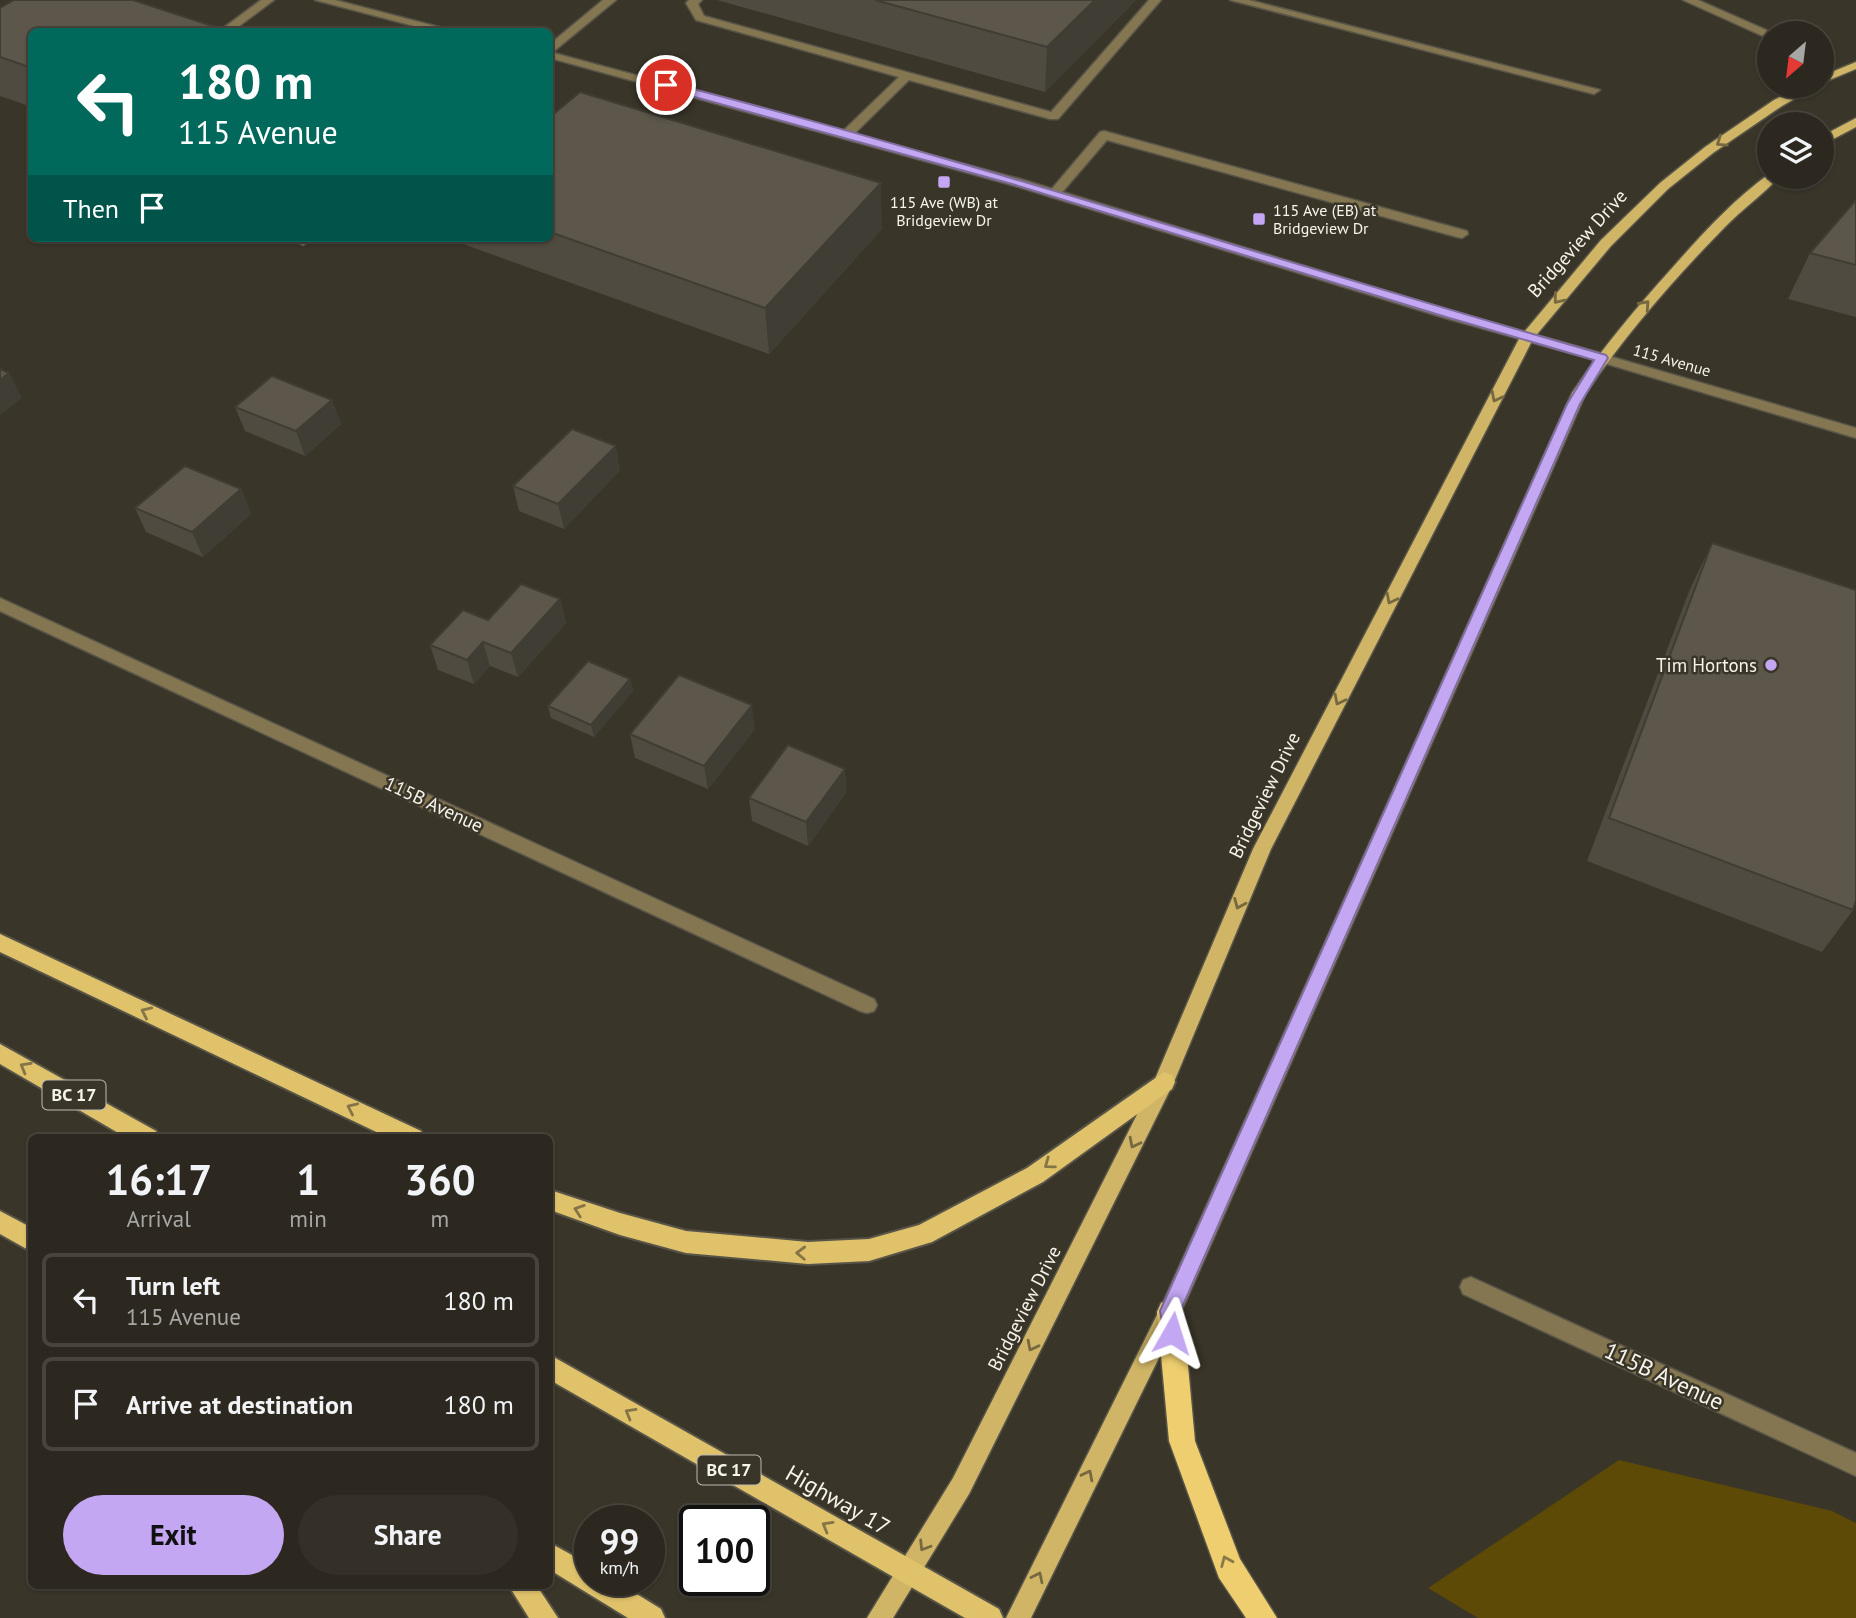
<!DOCTYPE html>
<style>
:root{--surface:#2c281f;--page:#343028;--text:#f1f3f6;--muted:#a6a6a4;--line:#48443d;--accent:#c3a7f2}
body{margin:0;font-family:"PT Sans",sans-serif;background:var(--page);color:var(--text);height:100vh;display:flex;flex-direction:column;font-size:26px;white-space:nowrap}
*{box-sizing:border-box;margin:0}
p{font-size:23px;color:var(--muted)}
.icon{flex:none;width:38px;height:38px;fill:none;stroke:currentColor;stroke-width:2;stroke-linecap:round;stroke-linejoin:round}
.map{position:relative;flex:1;overflow:hidden}
.panel{position:absolute;left:28px;top:1134px;width:525px;height:455px;display:flex;flex-direction:column;background:var(--surface);border-radius:10px;box-shadow:0 2px 5px #0004,0 0 0 2px var(--line)}
.panel>*{flex:none}
.banner{position:absolute;left:28px;top:28px;width:525px;height:214px;border-radius:10px;box-shadow:0 2px 5px #0004,0 0 0 2px var(--line);background:#00695c;color:#fff;overflow:hidden}
.needle{width:46px;rotate:208deg}
.controls{position:absolute;left:1757px;top:21px;display:grid;gap:14px}
.controls a{display:grid;place-items:center;width:77px;height:77px;border-radius:50%;background:var(--surface);box-shadow:0 2px 5px #0004,0 0 0 2px var(--line);font-size:35px}
.speed{position:absolute;left:574px;top:1505px;display:flex;gap:14px;font-size:35px;font-weight:700;text-align:center}
.speed>*{display:grid;place-content:center;width:91px;height:91px;border-radius:50%;background:var(--surface);box-shadow:0 2px 5px #0004,0 0 0 2px var(--line);line-height:1}
.speed small{font-size:18px;font-weight:400}
.speed .limit{border:4px solid #111;border-radius:10px;background:#fff;color:#111}
.pin{position:absolute;display:grid;place-items:center;width:60px;height:60px;color:#fff;margin:-30px;border:4px solid #fff;border-radius:50%;box-shadow:0 2px 7px #0007}
.me{position:absolute;width:77px;margin:-38px;rotate:6deg;stroke-linejoin:round;filter:drop-shadow(0 0 5px #0008)}
.turn{display:flex;align-items:center;gap:24px;height:147px;padding:0 35px;font-size:32px}
.turn .icon{width:91px;height:91px;stroke-width:2.5}
.turn b{display:block;font-size:49px;line-height:60px}
.then{display:flex;align-items:center;height:66px;padding:0 35px;background:#0003;gap:14px;font-size:26px}
.eta{display:flex;justify-content:space-evenly;align-items:center;height:119px;text-align:center}
.eta b{font-size:42px;font-weight:800;line-height:49px}
.action{display:flex;gap:14px;margin-top:auto;padding:14px 35px}
.action a{flex:1;height:80px;border-radius:42px;background:var(--accent);color:#111;font-size:28px;font-weight:800;line-height:80px;text-align:center}
.action a+a{background:var(--page);color:var(--text)}
ul{padding:0;list-style:none}
li{display:flex;align-items:center;gap:21px;height:94px;margin:0 14px 10px;padding:0 21px;border:4px solid var(--line);border-radius:10px}
li div{flex:1}
li b{display:block;font-size:26px}
li em{font-style:normal}
.map>svg:first-child{display:block}
.green{fill:#5d4a06}
.lines{fill:none;stroke-linecap:round;stroke-linejoin:round}
.service-casing{stroke:#585448;stroke-width:3}
.minor-casing{stroke:#585448;stroke-width:3}
.tertiary-casing{stroke:#585448;stroke-width:3}
.primary-casing{stroke:#585448;stroke-width:3}
.trunk-casing{stroke:#585448;stroke-width:4}
.motorway-casing{stroke:#585448;stroke-width:3}
.service{fill:#837651;fill-rule:evenodd}
.minor{fill:#837651;fill-rule:evenodd}
.tertiary{fill:#837651;fill-rule:evenodd}
.primary{fill:#d0b566;fill-rule:evenodd}
.trunk{fill:#dfc26a;fill-rule:evenodd}
.motorway{fill:#eece6e;fill-rule:evenodd}
.wall{fill:#4f4b40}
.shaded-wall{fill:#403d34}
.building{fill:#5c574a;stroke:#403d34;stroke-width:2}
.oneway{stroke:#766841}
.oneway2{stroke:#847446}
.oneway3{stroke:#8b7a48}
.route{fill:#c3a7f2;stroke:#7f6d9d;stroke-width:2}
.poi-dot{fill:#c3a7f2;stroke:#3a3529;stroke-width:2.5}
.labels{text-anchor:middle;stroke-width:5;stroke-linejoin:round;paint-order:stroke}
.far-poi-label{font-size:16px;fill:#f7f4ec;stroke:#3a3529}
.far-street-label{font-size:16px;fill:#f7f4ec;stroke:#3a3529}
.shield{fill:#3a3529;stroke:#bebbb2;stroke-width:2}
.shield-label{font-size:18px;font-weight:bold;fill:#f7f4ec}
.street-label{font-size:19px;fill:#f7f4ec;stroke:#3a3529}
.poi-label{font-size:19px;fill:#f7f4ec;stroke:#3a3529;text-anchor:end}
.near-street-label{font-size:23px;fill:#f7f4ec;stroke:#3a3529}
</style>
<div class="map">
<svg width="1856" height="1618" viewBox="0 0 1856 1618">
<rect width="100%" height="100%" fill="#3a3529"/>
<path class="green" d="M1619,1460L1832,1511L1856,1523V1618H1478L1428,1588Z"/>
<g class="lines">
<defs>
<g id="service">
<path d="M261,0H274L231,32H218Z"/>
<path d="M689,0H702L698,4L704,16L1051,112L1149,0H1161L1058,119H1050L909,80L851,137H843V131L899,77L696,20L686,3Z"/>
<path d="M1230,0H1249L1600,90L1594,94Z"/>
<path d="M1683,0H1698L1773,33H1769V38L1765,37Z"/>
<path d="M1104,131L1467,231L1468,234L1462,238L1457,237L1107,140L1058,197H1050V191L1100,132Z"/>
</g>
<g id="minor">
<path d="M603,0H616L554,51L550,52V44Z"/>
<path d="M299,238H313L303,245L296,241Z"/>
<path d="M1602,354L1856,428V438L1597,361V355Z"/>
<path d="M0,598L874,999L877,1005L874,1011L867,1013L860,1011L0,611Z"/>
<path d="M1471,1277L1856,1453V1476L1463,1294L1460,1287L1463,1280Z"/>
</g>
<g id="tertiary">
<path d="M315,0H335L458,32H437Z"/>
<path d="M550,52L1020,179L1455,312L1607,355L1609,358L1602,362L1445,318L1012,185L550,58Z"/>
</g>
<g id="primary">
<path d="M1856,62V69L1822,83V76Z"/>
<path d="M1802,86H1817L1782,106L1713,153L1668,189L1611,246L1533,339L1271,849L1174,1082L969,1494L893,1618H867L953,1478L1155,1079L1253,849L1520,337L1601,240L1660,183L1705,147L1774,100Z"/>
<path d="M1856,118V127L1822,145V136Z"/>
<path d="M1769,174V177H1779C1763,195 1741,210 1724,228C1674,279 1626,334 1586,393L1178,1319L1031,1618H1006L1162,1305L1572,393C1602,348 1637,307 1673,267C1702,234 1733,200 1769,174Z"/>
</g>
<g id="trunk">
<path d="M0,934L421,1131L424,1138H389L0,952Z"/>
<path d="M0,1044L156,1131L159,1138H127L0,1064Z"/>
<path d="M1164,1072L1172,1075L1175,1082L1172,1089L1043,1182L932,1242L869,1261L808,1264L686,1253L620,1235L550,1210V1190L620,1213L686,1231L808,1242L869,1239L919,1225L1027,1168Z"/>
<path d="M0,1211L32,1228V1252L0,1234Z"/>
<path d="M550,1355L999,1609L1003,1618H965L550,1380Z"/>
<path d="M550,1543L590,1565V1580H614L661,1609L665,1618H628L550,1570Z"/>
<path d="M509,1586H537L558,1618H529Z"/>
</g>
<path id="motorway" d="M1170,1300L1179,1303L1183,1312L1195,1441L1240,1559L1277,1618H1246L1219,1578L1169,1441L1157,1312L1161,1303Z"/>
</defs>
<use href="#service" class="service-casing"/>
<use href="#minor" class="minor-casing"/>
<use href="#tertiary" class="tertiary-casing"/>
<use href="#primary" class="primary-casing"/>
<use href="#trunk" class="trunk-casing"/>
<use href="#motorway" class="motorway-casing"/>
<use href="#service" class="service"/>
<use href="#minor" class="minor"/>
<use href="#tertiary" class="tertiary"/>
<use href="#primary" class="primary"/>
<use href="#trunk" class="trunk"/>
<use href="#motorway" class="motorway"/>
</g>
<g class="wall">
<path d="M717,0H1136L1045,92Z"/>
<path d="M0,8L32,32V107L0,96Z"/>
<path d="M550,117L882,229L769,354L463,244L461,238H550Z"/>
<path d="M1856,200V317L1788,299L1810,253Z"/>
<path d="M332,400L341,424L305,456L245,431L235,407Z"/>
<path d="M620,470L564,529L519,511L513,486Z"/>
<path d="M241,489L251,514L203,557L146,532L135,508Z"/>
<path d="M1712,543L1853,910L1822,952L1587,861L1690,589Z"/>
<path d="M560,599L566,623L518,677L490,666L474,684L438,670L430,645L488,620Z"/>
<path d="M630,679L633,691L594,737L551,718L548,706Z"/>
<path d="M755,729L708,789L635,758L630,734Z"/>
<path d="M845,769L846,793L808,846L752,821L749,798Z"/>
</g>
<g class="shaded-wall">
<path d="M1095,0H1136L1045,92L1047,47Z"/>
<path d="M881,183L882,229L769,354L765,308Z"/>
<path d="M9,373L22,398L0,415V380Z"/>
<path d="M332,400L341,424L305,456L296,431Z"/>
<path d="M616,446L620,470L564,529L558,504Z"/>
<path d="M241,489L251,514L203,557L192,532Z"/>
<path d="M560,599L566,623L518,677L511,653Z"/>
<path d="M483,642L490,666L474,684L467,660Z"/>
<path d="M630,679L633,691L594,737L591,725Z"/>
<path d="M752,705L755,729L708,789L704,766Z"/>
<path d="M845,769L846,793L808,846L806,822Z"/>
</g>
<g class="building">
<path d="M14,0H133L231,32H32V68L0,57V8Z"/>
<path d="M875,0H1095L1047,47Z"/>
<path d="M580,92L881,183L765,308L550,232V117Z"/>
<path d="M1856,200V265L1810,253Z"/>
<path d="M0,369L9,373L0,380Z"/>
<path d="M272,376L332,400L296,431L235,407Z"/>
<path d="M572,429L616,446L558,504L513,486Z"/>
<path d="M185,466L241,489L192,532L135,508Z"/>
<path d="M1712,543L1856,590V900L1853,910L1609,818Z"/>
<path d="M521,584L560,599L511,653L483,642L467,660L430,645L463,610L488,620Z"/>
<path d="M588,661L630,679L591,725L548,706Z"/>
<path d="M679,675L752,705L704,766L630,734Z"/>
<path d="M788,745L845,769L806,822L749,798Z"/>
</g>
<defs><path id="oneway-chevron" d="M-2-3.5L2.5 0L-2 3.5" fill="none" stroke-width="1.6" stroke-linecap="round" stroke-linejoin="round" transform="scale(1.75)"/></defs>
<g class="oneway">
<use href="#oneway-chevron" transform="translate(1721 142) rotate(146)"/>
<use href="#oneway-chevron" transform="translate(1558 299) rotate(129)"/>
<use href="#oneway-chevron" transform="translate(1645 305) rotate(-48)"/>
<use href="#oneway-chevron" transform="translate(1496 397) rotate(117)"/>
<use href="#oneway-chevron" transform="translate(1391 599) rotate(117)"/>
<use href="#oneway-chevron" transform="translate(1339 700) rotate(117)"/>
<use href="#oneway-chevron" transform="translate(1239 904) rotate(113)"/>
<use href="#oneway-chevron" transform="translate(1134 1143) rotate(117)"/>
<use href="#oneway-chevron" transform="translate(1032 1346) rotate(117)"/>
<use href="#oneway-chevron" transform="translate(1088 1475) rotate(-63)"/>
<use href="#oneway-chevron" transform="translate(924 1546) rotate(122)"/>
<use href="#oneway-chevron" transform="translate(1038 1577) rotate(-64)"/>
</g>
<g class="oneway2">
<use href="#oneway-chevron" transform="translate(146 1012) rotate(-155)"/>
<use href="#oneway-chevron" transform="translate(25 1067) rotate(-150)"/>
<use href="#oneway-chevron" transform="translate(352 1108) rotate(-155)"/>
<use href="#oneway-chevron" transform="translate(1049 1164) rotate(144)"/>
<use href="#oneway-chevron" transform="translate(579 1210) rotate(-161)"/>
<use href="#oneway-chevron" transform="translate(801 1253) rotate(-178)"/>
<use href="#oneway-chevron" transform="translate(630 1413) rotate(-150)"/>
<use href="#oneway-chevron" transform="translate(827 1526) rotate(-150)"/>
</g>
<use class="oneway3" href="#oneway-chevron" transform="translate(1226 1561) rotate(-113)"/>
<path class="route" d="M666,82C982,163 1292,266 1606,355L1608,358L1580,404L1180,1312L1181,1333L1179,1340L1172,1343L1165,1340L1160,1311L1567,404L1594,360L1446,317L1012,184L662,88L660,85Z"/>
<g class="poi-dot">
<rect x="937" y="175" width="14" height="14" rx="3.5"/>
<rect x="1252" y="212" width="14" height="14" rx="3.5"/>
<circle cx="1771" cy="665" r="7"/>
</g>
<g class="labels">
<g class="far-poi-label">
<text x="944" y="208">115 Ave (WB) at<tspan x="944" dy="18">Bridgeview Dr</tspan></text>
<text x="1273" y="216" text-anchor="start">115 Ave (EB) at<tspan x="1273" dy="18">Bridgeview Dr</tspan></text>
</g>
<g class="far-street-label">
<text transform="translate(1672 360) rotate(16)" y="6">115 Avenue</text>
</g>
<g class="shield">
<rect x="42.5" y="1080.5" width="63" height="29" rx="5"/>
<rect x="697.5" y="1455.5" width="63" height="29" rx="5"/>
</g>
<g class="shield-label">
<text x="74" y="1101">BC 17</text>
<text x="729" y="1476">BC 17</text>
</g>
<g class="street-label">
<text transform="translate(1577 243) rotate(-48)" y="7">Bridgeview Drive</text>
<text transform="translate(1264 795) rotate(-64)" y="7">Bridgeview Drive</text>
<text transform="translate(434 804) rotate(25)" y="7">115B Avenue</text>
<text transform="translate(1024 1308) rotate(-63)" y="7">Bridgeview Drive</text>
</g>
<g class="poi-label">
<text x="1757" y="672">Tim Hortons</text>
</g>
<g class="near-street-label">
<text transform="translate(1664 1376) rotate(25)" y="8">115B Avenue</text>
<text transform="translate(838 1500) rotate(30)" y="8">Highway 17</text>
</g>
</g>
</svg>
<div class="controls">
<a><svg class="needle" viewBox="-14 -14 28 28"><path d="M0-13l5 13h-10z" fill="#e53935"/><path d="M0 13l5-13h-10z" fill="#a6a6a4"/></svg></a>
<a><svg class="icon" aria-label="layers" viewBox="0 0 24 24"><path d="M12 4l9 5-9 5-9-5zM3 14l9 5 9-5"/></svg></a>
</div>
<div class="speed"><div>99<small>km/h</small></div><div class="limit">100</div></div>
<div class="pin" style="left:666px;top:85px;background:#d93025"><svg class="icon" aria-label="arrive" viewBox="0 0 24 24"><path d="M6 21V4h12l-3 4 3 4H6"/></svg></div>
<svg class="me" style="left:1172px;top:1333px" viewBox="-20 -20 40 40"><path d="M0-17L14 15 0 8-14 15z" fill="#c3a7f2" stroke="#fff" stroke-width="4"/></svg>
<div class="banner">
<div class="turn"><svg class="icon" aria-label="left" viewBox="0 0 24 24"><path d="M17 20v-9H6M10 6l-5 5 5 5"/></svg><div><b>180 m</b>115 Avenue</div></div>
<div class="then">Then<svg class="icon" aria-label="arrive" viewBox="0 0 24 24"><path d="M6 21V4h12l-3 4 3 4H6"/></svg></div>
</div>
<section class="panel">
<div class="eta">
<div><b>16:17</b><p>Arrival</p></div>
<div><b>1</b><p>min</p></div>
<div><b>360</b><p>m</p></div>
</div>
<ul>
<li><svg class="icon" aria-label="left" viewBox="0 0 24 24"><path d="M17 20v-9H6M10 6l-5 5 5 5"/></svg><div><b>Turn left</b><p>115 Avenue</p></div><em>180 m</em></li>
<li><svg class="icon" aria-label="arrive" viewBox="0 0 24 24"><path d="M6 21V4h12l-3 4 3 4H6"/></svg><div><b>Arrive at destination</b></div><em>180 m</em></li>
</ul>
<div class="action"><a>Exit</a><a>Share</a></div>
</section>
</div>
